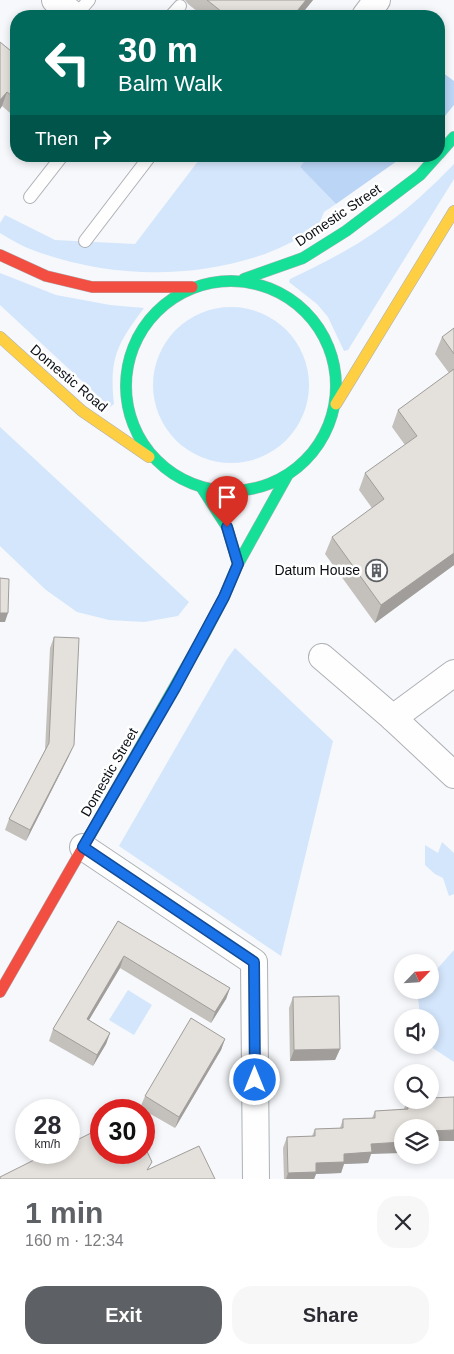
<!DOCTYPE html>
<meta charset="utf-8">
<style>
:root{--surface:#fff;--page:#f7f7f7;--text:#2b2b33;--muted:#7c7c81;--accent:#5d6064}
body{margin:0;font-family:Helvetica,sans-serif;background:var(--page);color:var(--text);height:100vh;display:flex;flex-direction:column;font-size:19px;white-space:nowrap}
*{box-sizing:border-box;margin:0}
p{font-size:16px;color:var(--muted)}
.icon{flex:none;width:28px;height:28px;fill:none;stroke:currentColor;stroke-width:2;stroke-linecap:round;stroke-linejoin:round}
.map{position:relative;height:1179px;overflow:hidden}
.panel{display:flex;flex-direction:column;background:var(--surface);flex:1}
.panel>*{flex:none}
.guide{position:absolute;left:10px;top:10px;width:435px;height:152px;border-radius:20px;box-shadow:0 2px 8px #0003;background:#00695c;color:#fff;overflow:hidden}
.needle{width:32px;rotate:65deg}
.tools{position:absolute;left:394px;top:954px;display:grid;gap:10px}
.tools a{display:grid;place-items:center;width:45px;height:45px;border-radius:50%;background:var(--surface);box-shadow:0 2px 8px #0003;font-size:25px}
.speed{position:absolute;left:15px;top:1099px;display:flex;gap:10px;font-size:25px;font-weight:700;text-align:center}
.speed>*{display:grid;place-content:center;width:65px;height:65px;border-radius:50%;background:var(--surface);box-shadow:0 2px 8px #0003;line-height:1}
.speed small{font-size:12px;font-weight:400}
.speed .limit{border:8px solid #d22;background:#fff;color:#111}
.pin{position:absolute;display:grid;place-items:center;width:42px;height:42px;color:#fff;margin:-51px -21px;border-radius:50% 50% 50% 0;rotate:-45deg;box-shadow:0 0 5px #0007}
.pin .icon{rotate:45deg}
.me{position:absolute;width:55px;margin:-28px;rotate:0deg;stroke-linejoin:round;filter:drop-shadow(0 0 4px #0008)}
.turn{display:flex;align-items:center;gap:18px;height:105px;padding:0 25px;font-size:22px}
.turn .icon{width:65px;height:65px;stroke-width:2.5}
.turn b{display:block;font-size:35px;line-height:42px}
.then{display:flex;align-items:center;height:48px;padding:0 25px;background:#0003;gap:10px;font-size:19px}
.round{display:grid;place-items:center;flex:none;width:52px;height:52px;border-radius:20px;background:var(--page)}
.summary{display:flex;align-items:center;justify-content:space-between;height:85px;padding:0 25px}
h1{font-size:30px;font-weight:700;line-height:38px;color:var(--accent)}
.button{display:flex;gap:10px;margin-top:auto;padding:10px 25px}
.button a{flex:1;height:58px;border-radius:20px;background:var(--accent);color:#fff;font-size:20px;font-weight:700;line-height:58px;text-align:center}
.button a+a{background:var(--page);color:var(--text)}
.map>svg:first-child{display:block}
.green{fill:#d4e6fc}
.forest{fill:#bbd5f6}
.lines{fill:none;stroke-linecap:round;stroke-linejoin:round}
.lane-casing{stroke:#aeb1b5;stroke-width:14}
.street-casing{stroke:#aeb1b5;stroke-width:28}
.fast-casing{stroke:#aeb1b5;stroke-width:12}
.slow-casing{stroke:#aeb1b5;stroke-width:12}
.jam-casing{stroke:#aeb1b5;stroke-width:12}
.lane{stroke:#fefefe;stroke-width:12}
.street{stroke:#fefefe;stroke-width:26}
.fast{stroke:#16e098;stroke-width:11}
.slow{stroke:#ffcf43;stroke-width:11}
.jam{stroke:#f24e42;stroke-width:11}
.wall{fill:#c4c1bd}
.shaded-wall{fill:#a09d9a}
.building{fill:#e4e0dc;stroke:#a09d9a}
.route-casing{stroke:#114b97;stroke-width:12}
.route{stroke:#1a73e8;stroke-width:9}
.labels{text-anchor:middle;stroke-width:5;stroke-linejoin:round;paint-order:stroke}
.street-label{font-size:14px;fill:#0a0e13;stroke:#fff}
.poi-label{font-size:14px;fill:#0a0e13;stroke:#fff;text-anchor:end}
</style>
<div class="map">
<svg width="454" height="1179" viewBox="0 0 454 1179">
<rect width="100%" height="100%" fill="#f6f8fb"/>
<g class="green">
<path d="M202,156L261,160L269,156H308L300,167L336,204L324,212L317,229C300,238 283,247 265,254C189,280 106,278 30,249C20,245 10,239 0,233V223L5,215L55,240L135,244Z"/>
<path d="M454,164V179L348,350L344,351L328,317L317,304L289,282L290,279C322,264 353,248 381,228C407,210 432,187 454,164Z"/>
<path d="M0,273L56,295L110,305L144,308C117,344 109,358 114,404L110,407L0,305Z"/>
<circle cx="231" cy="385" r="78"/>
<path d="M0,427L189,602L178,616L144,622L109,620L77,612L46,590L0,546Z"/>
<path d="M235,648L333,741L281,956L119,846L227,659Z"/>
<path d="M442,842L454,853V894L449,896L443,878L435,874L425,865V845L438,853Z"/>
<path d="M454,950V1062L428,1045H430V1018L420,1017L418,997L422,990H430V977Z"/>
<path d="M128,990L152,1005L134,1035L109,1020Z"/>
</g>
<g class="forest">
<path d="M439,70L454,81V105L439,123Z"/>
<path d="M308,156H404L336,204L300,167Z"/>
</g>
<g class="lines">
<defs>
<g id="lane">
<path d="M75,16L89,0"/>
<path d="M171,16L180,6"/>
<path d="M30,197L62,156"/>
<path d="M85,241L150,156"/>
</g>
<g id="street">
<path d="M55,0L75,16"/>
<path d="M365,16L377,0"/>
<path d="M322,657L393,718L454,775"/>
<path d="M393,718L454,673"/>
<path d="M83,847L254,962L256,1179"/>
</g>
<g id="fast">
<path d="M439,154L454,137"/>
<path d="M244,279L303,258L346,231L420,175L437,156"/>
<circle cx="231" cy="386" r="105"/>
<path d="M202,488L227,527L238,564"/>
<path d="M89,837L203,637L224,597L238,564L287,476"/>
</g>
<g id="slow">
<path d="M0,337L82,411L149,457"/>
<path d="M336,404L454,211"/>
</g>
<g id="jam">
<path d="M0,255L46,276L92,287H192"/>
<path d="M0,992L89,837"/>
</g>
</defs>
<use href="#lane" class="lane-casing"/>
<use href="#street" class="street-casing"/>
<use href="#fast" class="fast-casing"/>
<use href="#slow" class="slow-casing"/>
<use href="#jam" class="jam-casing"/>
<use href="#lane" class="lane"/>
<use href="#street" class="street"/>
<use href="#fast" class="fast"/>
<use href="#slow" class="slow"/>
<use href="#jam" class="jam"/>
</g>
<g class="wall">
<path d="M185,0H313L300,16H203L188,4Z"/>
<path d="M0,42L16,55V118L2,106L0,109Z"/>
<path d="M454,328V565L375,623L325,554L332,537L372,508L359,490L365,473L405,445L392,427L398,410L449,373L435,354L442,337Z"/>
<path d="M54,637L69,756L26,841L5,830L9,819L45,750L50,648Z"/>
<path d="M118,921L230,988L226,999L211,1023L120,968L89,1020L110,1033L106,1044L93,1066L49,1041L53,1029Z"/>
<path d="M293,997L340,1049L335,1060L290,1061L289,1008Z"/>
<path d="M225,1039L221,1050L175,1128L140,1108L145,1096Z"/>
<path d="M407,1100H430L454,1141H430V1128L371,1154L368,1163L344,1164L341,1173L316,1174L314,1179H284L283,1148L287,1137L312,1136L315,1129L340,1128L343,1119L372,1118L375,1111L404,1109Z"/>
</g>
<g class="shaded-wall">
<path d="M306,0H313L300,16H293Z"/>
<path d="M7,92L2,106L0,109V100Z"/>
<path d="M454,553V565L375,623L381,605Z"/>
<path d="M0,613H8L5,622H0Z"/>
<path d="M74,745L69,756L26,841L30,830Z"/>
<path d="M124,956L120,968L83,1030L87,1019Z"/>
<path d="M230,988L226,999L211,1023L215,1012Z"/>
<path d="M110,1033L106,1044L93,1066L97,1055Z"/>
<path d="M225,1039L221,1050L175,1128L179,1117Z"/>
<path d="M340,1049L335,1060L290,1061L294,1050Z"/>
<path d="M454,1130V1141H430V1131Z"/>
<path d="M402,1142V1153L371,1154L368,1163L344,1164L341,1173L316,1174L314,1179H286L288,1173L371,1144Z"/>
</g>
<g class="building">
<path d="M207,0H306L293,16H227Z"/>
<path d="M0,42L16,55V99L7,92L0,100Z"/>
<path d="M454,328V354L442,337Z"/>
<path d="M454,369V553L381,605L332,537L384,499L365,473L417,436L398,410Z"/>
<path d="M0,578L9,579L8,613H0Z"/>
<path d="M54,637L79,638L74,745L30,830L9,819L49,743Z"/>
<path d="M118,921L230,988L215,1012L124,956L87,1019L110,1033L97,1055L53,1029Z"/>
<path d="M339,996L340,1049L294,1050L293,997Z"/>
<path d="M191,1018L225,1039L179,1117L145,1096Z"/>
<path d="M454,1097V1130L430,1131V1128H402V1142L371,1144L372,1152L344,1154V1162L316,1163V1172L288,1173L287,1137L315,1136V1129L343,1128V1119L375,1118V1111L408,1109L407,1100H430V1098Z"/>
<path d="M101,1128V1152H144V1145L152,1162L147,1170L199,1146L215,1179H0V1177L50,1152H69V1144Z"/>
</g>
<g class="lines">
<defs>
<path id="route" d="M227,527L238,564L224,597L175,688L83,847L254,962L255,1080"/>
</defs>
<use href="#route" class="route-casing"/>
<use href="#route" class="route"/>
</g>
<defs>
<symbol id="building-ring" viewBox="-11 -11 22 22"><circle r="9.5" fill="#fff" stroke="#5d6064" stroke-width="1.5"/><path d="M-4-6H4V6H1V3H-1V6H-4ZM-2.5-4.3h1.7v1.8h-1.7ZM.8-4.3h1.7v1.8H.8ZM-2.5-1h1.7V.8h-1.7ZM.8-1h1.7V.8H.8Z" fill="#5d6064"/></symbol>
</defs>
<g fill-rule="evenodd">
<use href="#building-ring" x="364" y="558" width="25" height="25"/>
</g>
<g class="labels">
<g class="street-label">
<text transform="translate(338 215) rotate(-34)" y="5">Domestic Street</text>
<text transform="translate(69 378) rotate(40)" y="5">Domestic Road</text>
<text transform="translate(109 772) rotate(-60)" y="5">Domestic Street</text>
</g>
<g class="poi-label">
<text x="360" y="575">Datum House</text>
</g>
</g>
</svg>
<div class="tools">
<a><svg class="needle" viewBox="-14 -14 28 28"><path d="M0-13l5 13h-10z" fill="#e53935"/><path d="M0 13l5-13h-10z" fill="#7c7c81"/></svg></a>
<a><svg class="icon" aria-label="sound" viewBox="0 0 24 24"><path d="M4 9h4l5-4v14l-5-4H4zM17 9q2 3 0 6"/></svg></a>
<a><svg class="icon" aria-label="search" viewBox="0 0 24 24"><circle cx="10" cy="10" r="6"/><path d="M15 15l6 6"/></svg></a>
<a><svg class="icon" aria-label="layers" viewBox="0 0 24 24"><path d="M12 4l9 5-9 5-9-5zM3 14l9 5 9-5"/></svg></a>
</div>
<div class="speed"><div>28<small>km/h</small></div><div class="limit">30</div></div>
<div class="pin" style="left:227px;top:527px;background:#d93025"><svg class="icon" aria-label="arrive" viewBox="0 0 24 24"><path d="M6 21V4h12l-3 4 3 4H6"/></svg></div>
<svg class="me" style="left:255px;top:1080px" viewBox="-20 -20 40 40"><circle r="17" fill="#1a73e8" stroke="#fff" stroke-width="3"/><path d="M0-11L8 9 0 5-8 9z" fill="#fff"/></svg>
<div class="guide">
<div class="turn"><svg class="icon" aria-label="left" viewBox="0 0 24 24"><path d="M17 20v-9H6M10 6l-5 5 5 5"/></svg><div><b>30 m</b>Balm Walk</div></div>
<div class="then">Then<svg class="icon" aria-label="right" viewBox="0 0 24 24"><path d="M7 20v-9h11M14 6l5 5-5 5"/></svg></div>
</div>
</div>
<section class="panel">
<div class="summary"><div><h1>1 min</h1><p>160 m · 12:34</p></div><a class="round"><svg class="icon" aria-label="close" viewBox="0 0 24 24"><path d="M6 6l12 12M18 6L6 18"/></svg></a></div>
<div class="button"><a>Exit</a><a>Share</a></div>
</section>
